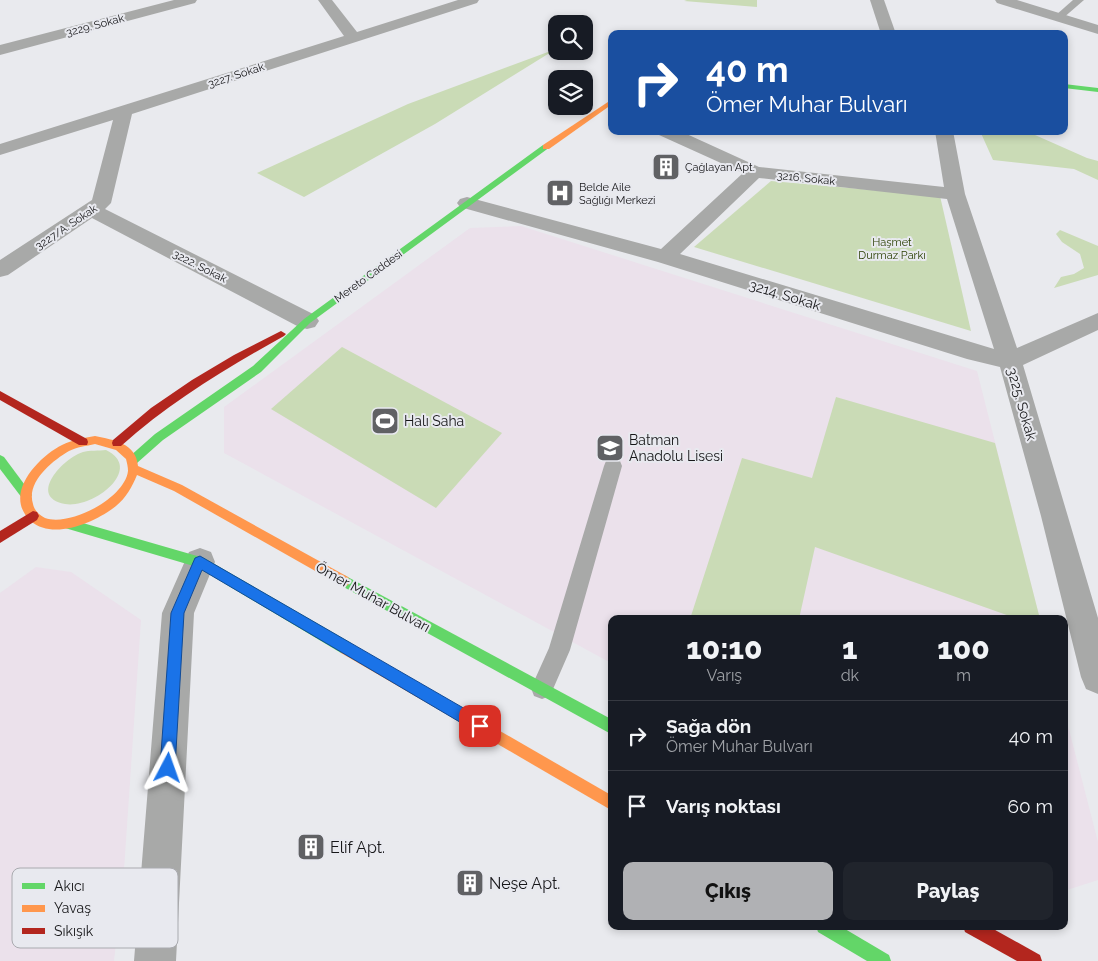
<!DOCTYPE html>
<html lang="tr">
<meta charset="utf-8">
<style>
:root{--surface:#171b24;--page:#20242c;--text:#f1f3f6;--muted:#9ea1a6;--line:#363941;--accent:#b0b1b4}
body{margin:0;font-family:Raleway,sans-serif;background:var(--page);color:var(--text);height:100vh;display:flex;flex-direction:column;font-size:19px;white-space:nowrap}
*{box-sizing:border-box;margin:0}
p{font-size:16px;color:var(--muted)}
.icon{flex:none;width:28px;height:28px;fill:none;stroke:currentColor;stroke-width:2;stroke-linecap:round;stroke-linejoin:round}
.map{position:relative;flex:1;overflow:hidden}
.details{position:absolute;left:608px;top:615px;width:460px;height:315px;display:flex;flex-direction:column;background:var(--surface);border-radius:10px;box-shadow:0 2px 8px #0003}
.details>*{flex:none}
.banner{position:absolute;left:608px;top:30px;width:460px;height:105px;border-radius:10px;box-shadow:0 2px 8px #0003;background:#1a4fa0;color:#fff;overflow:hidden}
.controls{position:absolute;left:548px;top:15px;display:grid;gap:10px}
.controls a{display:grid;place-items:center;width:45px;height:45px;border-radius:10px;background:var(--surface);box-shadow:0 2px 8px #0003;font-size:25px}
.pin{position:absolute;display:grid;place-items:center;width:42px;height:42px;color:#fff;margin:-21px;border-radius:10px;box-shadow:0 2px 8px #0006}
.me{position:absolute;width:55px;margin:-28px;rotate:4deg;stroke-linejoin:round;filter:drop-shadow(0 0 4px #0008)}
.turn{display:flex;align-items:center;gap:18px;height:105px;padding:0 15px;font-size:22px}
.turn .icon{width:65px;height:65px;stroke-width:2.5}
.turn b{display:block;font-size:35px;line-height:42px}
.eta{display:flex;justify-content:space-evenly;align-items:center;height:85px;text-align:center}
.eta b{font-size:30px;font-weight:800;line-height:35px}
.button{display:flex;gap:10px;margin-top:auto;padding:10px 15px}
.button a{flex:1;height:58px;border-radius:10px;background:var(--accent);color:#111;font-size:20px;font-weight:800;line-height:58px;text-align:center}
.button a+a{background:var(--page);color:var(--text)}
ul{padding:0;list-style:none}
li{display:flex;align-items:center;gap:15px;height:70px;padding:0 15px;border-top:1px solid var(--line)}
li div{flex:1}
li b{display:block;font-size:19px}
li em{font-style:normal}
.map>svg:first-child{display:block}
.education{fill:#ebe1eb}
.green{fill:#cadbb6}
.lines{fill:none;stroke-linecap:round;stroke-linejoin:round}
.lane{fill:#a8a9a8;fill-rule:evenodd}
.street{fill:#a8a9a8;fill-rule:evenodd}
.fast{fill:#63d668;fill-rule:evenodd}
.slow{fill:#ff974d;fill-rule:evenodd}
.jam{fill:#b3261e;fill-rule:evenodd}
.route{fill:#1a73e8;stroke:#114b97}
.labels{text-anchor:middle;stroke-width:4;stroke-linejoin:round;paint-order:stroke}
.far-street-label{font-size:11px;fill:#171719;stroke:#e8e9ef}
.far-poi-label{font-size:11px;fill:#171719;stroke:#e8e9ef;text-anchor:start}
.far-park-label{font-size:11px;fill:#2a3f02;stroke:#e8e9ef}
.street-label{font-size:14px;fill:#171719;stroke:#e8e9ef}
.poi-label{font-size:14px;fill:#171719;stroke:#e8e9ef;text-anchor:start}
.near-poi-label{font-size:16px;fill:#171719;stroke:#e8e9ef;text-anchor:start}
.key{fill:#e8e9ef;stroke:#a9aaaf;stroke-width:1}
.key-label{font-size:14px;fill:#171719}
</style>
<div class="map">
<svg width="1098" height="961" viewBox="0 0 1098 961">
<rect width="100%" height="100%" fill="#e9eaee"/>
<g class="education">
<path d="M521,226L977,371L1040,619H611V663L224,453V407L470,228Z"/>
<path d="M36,567L71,572L141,620L124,870L114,961H0V593Z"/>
<path d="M1064,710L1098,842V880L1064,891Z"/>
</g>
<g class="green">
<path d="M687,0H757V7L684,1Z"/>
<path d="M556,49L435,124L304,197L257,173L408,104Z"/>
<path d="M980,131H1026L1087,158L1098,161V180L1074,169L993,160Z"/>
<path d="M771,181L940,196L971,331L694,247Z"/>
<path d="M1060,230L1098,246V275L1054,288L1061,277L1074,274L1084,268L1080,254L1062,242L1056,234Z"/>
<path d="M342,347L502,433L436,508L271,409Z"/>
<path d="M836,397L995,443L1040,619H1018L815,547L799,619H690L742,458L812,478Z"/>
<path d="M106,450C145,469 93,509 65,504C27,497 63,458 83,452C89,450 99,451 106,450Z"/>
</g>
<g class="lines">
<g class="lane">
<path d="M1073,0H1084L1062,19H1056V15Z"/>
<path d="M613,458L620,461L622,466L570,650L550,696L542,699L534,696L531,688L549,648L604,466L606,461Z"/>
</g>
<g class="street">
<path d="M174,0H197L195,3L0,55V45Z"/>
<path d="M318,0H332L357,32L458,0H479L477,3L132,114L111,203L105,209L315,315L319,321L315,327L307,329L299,327L92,218L8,275L0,277V260L92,200L113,120L0,155V144L344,36Z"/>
<path d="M870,0H884L896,34H881Z"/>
<path d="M995,0H1017L1098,25V34L997,3Z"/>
<path d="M656,131H680L759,167L944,187L935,131H953L965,194L1017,348L1098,313V330L1023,365L1098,618V694L1086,689L1081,677L1041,516L1000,367L967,359L658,262L460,207L457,203L460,199L467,197L661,249L743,173L659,135ZM759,178L947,199L994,349L680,254Z"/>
<path d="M200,548L211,552L215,562L194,613L176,961H134L162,613L189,552Z"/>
</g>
<g class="fast">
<path d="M1064,84L1098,88V92L1064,88Z"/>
<path d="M543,145L550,147L310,323L261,372L163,440L137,463H129L127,460L129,457L155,434L253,366L304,319Z"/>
<path d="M0,455L4,457L30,492L32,495L30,498L26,500L22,498L0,469Z"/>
<path d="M69,519L204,558L351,643L353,648L351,653L346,654L341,653L197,567L65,528L63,524L65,520Z"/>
<path d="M344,575L611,719V734L340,585L338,581L340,577Z"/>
<path d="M816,926H840L889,955L891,961H867L818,932Z"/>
</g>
<g class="slow">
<path d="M611,100V105L549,149H543V145Z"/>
<path d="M95,436C114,440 136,443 138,466L182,485L348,577L350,581L348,585L344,587L340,585L174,491L137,475C132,487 126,498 116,506C96,522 53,541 31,521C2,495 38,457 62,445C72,440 84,438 95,436ZM95,444L116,450L126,459C127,463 128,467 128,471C125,498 70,527 45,518C39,515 34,510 33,504C26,482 52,461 69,451C77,447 86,446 95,444Z"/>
<path d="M346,642L611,795V810L341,653L339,648L341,643Z"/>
</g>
<g class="jam">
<path d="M281,331L286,334L284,336C226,368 170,402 121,446H113L112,443L113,440L151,408L192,380L234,355Z"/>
<path d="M0,391L87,439L88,442L87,445H79L0,400Z"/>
<path d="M33,511L37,512L39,516L37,520L0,543V531Z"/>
<path d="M963,926H988L1040,955L1042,961H1017L965,932Z"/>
</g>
</g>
<path class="route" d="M200,556L486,721L488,726L486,731L480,733L475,731L202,570L184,613L175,768L173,773L168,775L163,773L160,768L171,613L195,558Z"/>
<defs>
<symbol id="building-square" viewBox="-11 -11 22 22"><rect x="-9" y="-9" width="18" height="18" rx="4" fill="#606164" stroke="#e8e9ef"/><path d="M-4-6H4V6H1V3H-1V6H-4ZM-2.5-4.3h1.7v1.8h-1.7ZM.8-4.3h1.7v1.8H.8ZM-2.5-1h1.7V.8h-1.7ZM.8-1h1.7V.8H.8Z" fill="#fff"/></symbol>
<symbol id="hospital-square" viewBox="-11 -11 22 22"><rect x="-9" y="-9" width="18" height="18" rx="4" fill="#606164" stroke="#e8e9ef"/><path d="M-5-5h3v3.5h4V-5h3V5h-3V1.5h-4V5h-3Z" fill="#fff"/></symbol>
<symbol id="stadium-square" viewBox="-11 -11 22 22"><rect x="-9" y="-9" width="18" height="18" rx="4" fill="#606164" stroke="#e8e9ef"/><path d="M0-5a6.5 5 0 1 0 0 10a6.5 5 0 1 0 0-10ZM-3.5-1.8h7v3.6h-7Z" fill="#fff"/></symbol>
<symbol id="school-square" viewBox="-11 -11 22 22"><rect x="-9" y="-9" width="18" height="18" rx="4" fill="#606164" stroke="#e8e9ef"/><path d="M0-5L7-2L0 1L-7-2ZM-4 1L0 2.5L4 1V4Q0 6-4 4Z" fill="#fff"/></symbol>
</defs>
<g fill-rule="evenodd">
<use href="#building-square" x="650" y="151" width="32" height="32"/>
<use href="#hospital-square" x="544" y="177" width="32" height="32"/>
<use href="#stadium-square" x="369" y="405" width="32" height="32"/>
<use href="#school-square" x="594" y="432" width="32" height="32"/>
<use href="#building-square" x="295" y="831" width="32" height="32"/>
<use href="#building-square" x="454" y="867" width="32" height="32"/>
</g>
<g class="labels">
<g class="far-street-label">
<text transform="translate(95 25) rotate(-15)" y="4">3229. Sokak</text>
<text transform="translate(236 75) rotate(-18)" y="4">3227. Sokak</text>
<text transform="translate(806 178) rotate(6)" y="4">3216. Sokak</text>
<text transform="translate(66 227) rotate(-34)" y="4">3227/A. Sokak</text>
<text transform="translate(200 266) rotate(27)" y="4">3222. Sokak</text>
<text transform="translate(368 276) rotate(-36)" y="4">Mereto Caddesi</text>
</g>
<g class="far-poi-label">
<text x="685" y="171">Çağlayan Apt.</text>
<text x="579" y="191">Belde Aile<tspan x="579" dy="13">Sağlığı Merkezi</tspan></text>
</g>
<g class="far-park-label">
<text x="892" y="246">Haşmet<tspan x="892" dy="13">Durmaz Parkı</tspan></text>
</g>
<g class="street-label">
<text transform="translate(785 295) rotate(17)" y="5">3214. Sokak</text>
<text transform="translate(1022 404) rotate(74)" y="5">3225. Sokak</text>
<text transform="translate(373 597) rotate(29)" y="5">Ömer Muhar Bulvarı</text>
</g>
<g class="poi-label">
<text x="404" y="426">Halı Saha</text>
<text x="629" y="445">Batman<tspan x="629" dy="16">Anadolu Lisesi</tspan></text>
</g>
<g class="near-poi-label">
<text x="330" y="853">Elif Apt.</text>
<text x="489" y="889">Neşe Apt.</text>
</g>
</g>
<rect x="12" y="868" width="166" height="80" rx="8" class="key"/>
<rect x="22" y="883" width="23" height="6" fill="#63d668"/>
<rect x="22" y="905" width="23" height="7" fill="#ff974d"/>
<rect x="22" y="928" width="23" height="6" fill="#b3261e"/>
<g class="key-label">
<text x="54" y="891">Akıcı</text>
<text x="54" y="913">Yavaş</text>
<text x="54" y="936">Sıkışık</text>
</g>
</svg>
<div class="controls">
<a><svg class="icon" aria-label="search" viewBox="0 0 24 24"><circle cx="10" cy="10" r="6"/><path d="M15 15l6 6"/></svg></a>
<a><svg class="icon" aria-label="layers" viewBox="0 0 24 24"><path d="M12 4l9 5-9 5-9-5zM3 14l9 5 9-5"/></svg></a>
</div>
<div class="pin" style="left:480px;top:726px;background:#d93025"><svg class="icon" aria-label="arrive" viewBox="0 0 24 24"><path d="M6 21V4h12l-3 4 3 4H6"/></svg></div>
<svg class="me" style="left:168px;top:768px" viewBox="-20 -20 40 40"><path d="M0-17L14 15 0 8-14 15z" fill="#1a73e8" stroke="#fff" stroke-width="4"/></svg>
<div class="banner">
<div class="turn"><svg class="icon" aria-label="right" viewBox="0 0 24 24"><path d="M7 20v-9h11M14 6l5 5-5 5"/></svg><div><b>40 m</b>Ömer Muhar Bulvarı</div></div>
</div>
<section class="details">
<div class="eta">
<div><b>10:10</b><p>Varış</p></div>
<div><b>1</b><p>dk</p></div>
<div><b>100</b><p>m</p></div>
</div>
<ul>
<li><svg class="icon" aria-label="right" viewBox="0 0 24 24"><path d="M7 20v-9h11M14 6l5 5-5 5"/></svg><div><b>Sağa dön</b><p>Ömer Muhar Bulvarı</p></div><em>40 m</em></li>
<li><svg class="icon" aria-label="arrive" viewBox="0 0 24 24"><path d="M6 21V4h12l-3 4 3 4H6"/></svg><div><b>Varış noktası</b></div><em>60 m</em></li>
</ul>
<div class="button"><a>Çıkış</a><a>Paylaş</a></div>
</section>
</div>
